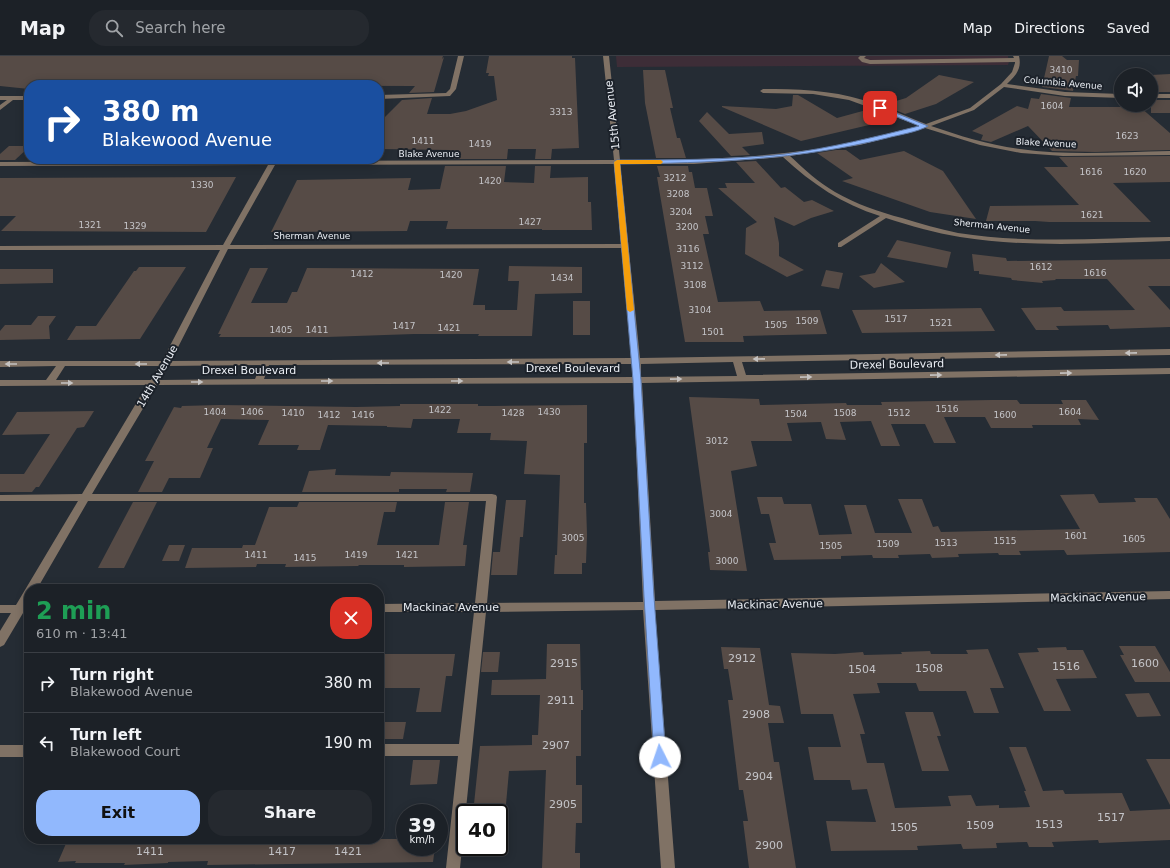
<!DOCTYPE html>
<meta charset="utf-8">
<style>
:root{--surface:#1c2127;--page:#25292f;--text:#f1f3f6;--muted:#a0a3a7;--line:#3a3e44;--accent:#91b8fd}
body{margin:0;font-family:"DejaVu Sans",sans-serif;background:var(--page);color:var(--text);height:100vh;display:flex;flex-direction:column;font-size:15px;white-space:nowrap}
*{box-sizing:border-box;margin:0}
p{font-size:13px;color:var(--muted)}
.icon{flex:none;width:22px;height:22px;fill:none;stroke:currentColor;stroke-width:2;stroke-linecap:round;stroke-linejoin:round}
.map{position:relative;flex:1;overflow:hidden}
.drawer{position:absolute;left:24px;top:528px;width:360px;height:260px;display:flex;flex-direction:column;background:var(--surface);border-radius:16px;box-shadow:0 2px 10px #0003,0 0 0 1px var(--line)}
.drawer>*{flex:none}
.guide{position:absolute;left:24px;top:24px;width:360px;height:84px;border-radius:16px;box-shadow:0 2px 10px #0003,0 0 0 1px var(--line);background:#1a4fa0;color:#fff;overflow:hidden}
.fabs{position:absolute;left:1114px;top:12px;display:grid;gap:8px}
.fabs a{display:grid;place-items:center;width:44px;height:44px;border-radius:50%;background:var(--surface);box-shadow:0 2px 10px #0003,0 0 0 1px var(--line);font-size:20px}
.speed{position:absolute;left:396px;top:748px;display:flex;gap:8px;font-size:20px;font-weight:700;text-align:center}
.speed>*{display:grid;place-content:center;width:52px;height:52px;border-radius:50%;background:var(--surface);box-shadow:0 2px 10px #0003,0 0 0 1px var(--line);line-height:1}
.speed small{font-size:10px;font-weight:400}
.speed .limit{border:2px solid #111;border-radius:6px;background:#fff;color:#111}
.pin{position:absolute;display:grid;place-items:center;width:34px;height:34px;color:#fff;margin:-17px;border-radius:8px;box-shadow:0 2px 6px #0006}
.me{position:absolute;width:44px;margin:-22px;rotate:356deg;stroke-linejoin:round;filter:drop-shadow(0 0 3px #0008)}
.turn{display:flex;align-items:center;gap:14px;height:84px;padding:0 12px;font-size:18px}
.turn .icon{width:52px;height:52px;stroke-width:2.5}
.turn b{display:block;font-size:28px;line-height:34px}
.round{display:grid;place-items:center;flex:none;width:42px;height:42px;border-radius:16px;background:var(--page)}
.overview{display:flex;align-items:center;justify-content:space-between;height:68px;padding:0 12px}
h1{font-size:24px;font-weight:700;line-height:30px;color:#1e9e55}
.cta{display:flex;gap:8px;margin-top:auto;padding:8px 12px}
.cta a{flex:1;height:46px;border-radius:16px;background:var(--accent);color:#111;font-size:16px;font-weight:700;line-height:46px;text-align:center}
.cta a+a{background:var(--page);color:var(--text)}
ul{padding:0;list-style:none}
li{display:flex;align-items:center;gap:12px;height:60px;padding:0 12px;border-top:1px solid var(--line)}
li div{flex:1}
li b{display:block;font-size:15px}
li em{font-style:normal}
header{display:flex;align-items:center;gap:24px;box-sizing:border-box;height:56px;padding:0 20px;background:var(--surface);border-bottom:1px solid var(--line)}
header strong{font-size:19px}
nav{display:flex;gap:22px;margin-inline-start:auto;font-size:14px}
.search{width:280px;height:36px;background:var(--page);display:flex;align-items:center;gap:10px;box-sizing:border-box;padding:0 14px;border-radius:16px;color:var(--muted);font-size:15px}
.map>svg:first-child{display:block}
.education{fill:#3d2d37}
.building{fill:#564b46}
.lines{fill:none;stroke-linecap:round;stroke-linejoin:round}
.minor{fill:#807265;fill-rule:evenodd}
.oneway{fill:#c4c2c1}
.route{fill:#91b8fd;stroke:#5e78a4}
.slow{fill:#f59e0b}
.labels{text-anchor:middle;stroke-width:4;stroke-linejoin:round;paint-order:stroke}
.number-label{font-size:9px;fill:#c4c4c8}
.far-street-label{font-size:9px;fill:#e9edf3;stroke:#1c222a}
.street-label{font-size:11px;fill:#e9edf3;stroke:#1c222a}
.near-number-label{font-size:11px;fill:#c4c4c8}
</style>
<header>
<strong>Map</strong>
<div class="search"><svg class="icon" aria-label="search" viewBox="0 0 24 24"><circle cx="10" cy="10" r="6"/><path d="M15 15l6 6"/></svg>Search here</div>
<nav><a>Map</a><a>Directions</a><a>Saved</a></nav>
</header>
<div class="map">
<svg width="1170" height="812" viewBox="0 0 1170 812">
<rect width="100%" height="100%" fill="#252c34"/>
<path class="education" d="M616,0H1008L1009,6L1008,9L617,11Z"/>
<g class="building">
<path d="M0,0H443L442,3L444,1L434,36L409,37L415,30L29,29V33L0,30Z"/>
<path d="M489,0H572V2H575L579,92L552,93L551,103H535L536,93H508L507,103H447L449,94L379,93V67L402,44L432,42L427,58H450L466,55L497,44L494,20H488L489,17H486Z"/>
<path d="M1049,0H1062L1067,4H1079L1078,20H1076L1073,35L1042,31Z"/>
<path d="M643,14H665L673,52H670L677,82H680L686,102H656L645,47Z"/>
<path d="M1170,18V36H1151V19Z"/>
<path d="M939,19L974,26L936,48L905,58L883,49L906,42Z"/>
<path d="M1041,38L1071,42L1069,51H1140L1170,77V94L1095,96L1052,95L1028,70L991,86L981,84L983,79L972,75L1017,50L1028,53L1031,42L1039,43Z"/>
<path d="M793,39H798L837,62L870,53L893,62L886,65L801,85L722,51V50L776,53L792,50Z"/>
<rect x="1151" y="44" width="19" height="13"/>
<path d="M707,56L729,78L762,76L764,88L742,91L750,99L731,100L699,65Z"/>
<path d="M9,90H29V91L15,104H0V98Z"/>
<path d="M836,94H846L860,104L904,95L943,115L976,163L930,156L842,125L853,122L817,97Z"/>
<path d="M1170,100V126L1113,127L1151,166H1049L1035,165H986L990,150L1079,149L1044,111H1068L1059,101Z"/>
<path d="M756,105L781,132L785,131L804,146L812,144L834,155L811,162L794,170L774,161L779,187V200L804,214L787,221L745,198L746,172L757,166L718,132H727L725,127H755L736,106Z"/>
<path d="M445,110H506L504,126L534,127L535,110H551L550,122L588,121V146H591L592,174H542V173H446L448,165H410L407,175L271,176L297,124L411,122L408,134L440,133Z"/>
<path d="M657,110H688L689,116H692L695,132H707L713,160H705L709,178H703L718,246L760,245L764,255L820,254L827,278L743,280L744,286H685L657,121H660Z"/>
<path d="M236,121L206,176L1,175L16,160H0V122Z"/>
<path d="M897,184L951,196L947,212L887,201Z"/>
<path d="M972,198L1006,202L1007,205L1170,203V230H1148L1170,254V271L1110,273L1108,269L1056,270L1059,274H1036L1021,252L1061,251L1064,255L1135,254L1107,223H1055L1056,224L1042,225L1043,227L1012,224L1011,222L979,218V215H974Z"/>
<path d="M881,207L905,226L874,232L859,220L875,217Z"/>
<path d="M509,210L582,211V237L535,238L532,280H478L479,278H414L327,281H219L221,278H218L250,212H268L251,247H287L292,236H297L307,212L479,213L473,249H485V254H517L519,225H508Z"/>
<path d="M139,211H186L140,283L67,284L76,270H96L134,215H136Z"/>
<path d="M0,213H53V227L0,228Z"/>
<path d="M826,214L843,217L839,233L821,230Z"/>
<rect x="573" y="245" width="17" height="34"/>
<path d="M981,252L995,275L862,277L852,254Z"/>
<path d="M38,260H56L49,270L50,283L0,284V275L5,269H31Z"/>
<path d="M689,341L759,343L760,349L846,347L847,349H882L881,346L992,344H1017L1020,348H1063L1061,344H1086L1099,364L1078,363L1081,369H1032L1033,372H991L985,361H944L956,387H934L925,368H891L900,390H881L871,365L840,366L846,384L826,383L821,366L787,367L792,385H751L757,410L731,415L747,515L710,514L708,496H710Z"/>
<path d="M400,348H478V350H494L587,349V387H584V447H586L587,479L586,507H582V518H554L555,499H557L560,419L524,418L527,385L490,384L491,377H457L460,363H413L411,372L387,371V370L328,369L320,394H297L299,389H258L269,364L221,363L207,392H213L200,422H169L162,436H138L154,405H145L174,351L181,352L182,350L219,349L356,351L400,350Z"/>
<path d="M94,355L84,371L77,372L39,431H36L32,436H0V418H24L50,378L2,379L17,356Z"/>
<path d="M336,413L335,419L390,420L391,416L473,417L470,436H446L447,433H399V436H302L309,415Z"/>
<path d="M1094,438L1099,447L1136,446L1134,442H1157L1170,463V496L1067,499L1064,494L1019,495L1021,499H999L998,497L958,498L959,501L932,502L930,498L898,499L899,502H873L872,499L841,500V503L774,504L769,487H776L769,458H761L757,441H782L784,448H811L819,479L852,478L844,449H866L875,477H912L898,443H922L933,471L938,470L941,476L1080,473L1060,439Z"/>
<path d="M506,444H526L523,481H520L517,519H491L493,496H500Z"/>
<path d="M133,446H157L124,512H98Z"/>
<path d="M299,446H397L395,456H384L377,489H439L445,446H469L463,489H467L465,510L404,511V509H359L358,510L285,511L286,508H257L256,511L185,512L192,492H242L243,489H255L269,451H297Z"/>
<path d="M169,489H185L179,505H162Z"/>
<path d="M547,588H580L581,634H583V654H581V700H576V729H582V767H576L575,797H580V812H542L546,714L509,715L506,748H474L480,690L532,689V679H538L540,639H491L492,624L546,623Z"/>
<path d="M1119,590H1155L1170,616V626H1135L1120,599H1124Z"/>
<path d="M721,591L760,592L769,649L780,650L784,667H768L774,706H779L796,812H749L743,765H748L743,734H739L728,644H733L728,613H724Z"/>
<path d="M1066,591L1067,594H1083L1097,622L1056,623L1071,655H1044L1018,597L1039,596L1037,592Z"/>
<path d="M988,593L1004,632H990L999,657H974L966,635H919L916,627H877L880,637L853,638L865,678H860L867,707H884L895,752L951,750L948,740L971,739L976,750L999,749V752L1030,751L1024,735H1026L1009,691H1026L1043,735L1063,734L1065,738L1122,737L1130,755L1170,753V784L1099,787L1098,784L1052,786L1054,791H1029L1027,786L996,787L997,792L963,793L961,788L917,790L918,794L831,795L826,765L876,766L867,733L852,734L850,724H814L808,691H841L833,658H801L791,597L835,598L863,596L864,599L902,598L901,596L930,595L931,598H968L966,594Z"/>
<path d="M483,596H500L498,616H481Z"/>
<path d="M379,598H455L452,620H446L441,656H416L420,632H379Z"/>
<path d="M1149,637L1161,660L1137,661L1125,638Z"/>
<path d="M905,656H933L941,680H937L949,715H922Z"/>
<path d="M380,666H406L403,683H379Z"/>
<path d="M1146,703H1170V749Z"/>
<path d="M413,704H440L437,728L410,729Z"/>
<path d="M68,783H405V791H435L433,806L207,809L208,805L168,806V807L124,809L125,807H75L76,805L58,806Z"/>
</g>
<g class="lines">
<g class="minor">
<path d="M458,0H464L456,33L450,40L379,43V39L446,37L450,33Z"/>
<path d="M603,0H609L620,104C700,104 782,102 861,85C880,81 900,75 920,70L849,44L813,38L763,37L760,35L763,33C796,33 831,34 863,44C884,50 905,60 926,68L970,52L1001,28L1012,16L1015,7V6L870,8L862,6L858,2L860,0H866L864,2L870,4L1014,2L1013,0H1019C1022,13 1016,19 1007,28L1065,36L1121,38V42L1065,40L1004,31L974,54L931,70C960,80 989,89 1020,93C1069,100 1120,96 1170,95V99L1063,100L1021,97L980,89L925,72L860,89L790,100C804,113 818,126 835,136C856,148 879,156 902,162C921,168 939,173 958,177C1028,188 1100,182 1170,181V185C1100,187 1029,192 960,181C935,177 911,170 886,162L841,191H838V187L880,160C842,148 812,128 783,101L694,108H620L640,302L1170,293V299L742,306L746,319L1170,312V318L642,327L655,545L1170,535V543L655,554L675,812H661L643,554L486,556L460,812H446L458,700H379V688H459L474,556H379V548L475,547L486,445H88L37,533H29V557H23L4,589L0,591V575L11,557H0V549H16L78,445H0V439L82,438L147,329L0,330V324H46L56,310L0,311V305H162L220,194H0V190L223,189L268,109L0,110V106L271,105L272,103H278L277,105L614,104ZM614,108L621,188L230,189L275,109ZM622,192L631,302L171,305L228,193ZM733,306L737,320L641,321V308ZM632,308V321L264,323L269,309ZM261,309L255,323L160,324L168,310ZM65,310H159L151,324H56ZM633,327L643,546L487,547L497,441L496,439L492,438H92L157,329Z"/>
<rect x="1151" y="38" width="19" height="4"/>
<path d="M0,40H29V44H13L0,54V49L7,44H0Z"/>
<rect x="0" y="689" width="29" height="12"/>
</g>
</g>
<defs><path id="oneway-solid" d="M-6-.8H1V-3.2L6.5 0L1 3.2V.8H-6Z"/></defs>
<g class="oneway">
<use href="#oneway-solid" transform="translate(1131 297) rotate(179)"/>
<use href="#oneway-solid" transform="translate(1001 299) rotate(179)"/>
<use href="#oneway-solid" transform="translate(759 303) rotate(179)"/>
<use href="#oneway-solid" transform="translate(513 306) rotate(180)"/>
<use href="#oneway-solid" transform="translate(383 307) rotate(180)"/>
<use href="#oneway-solid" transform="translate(11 308) rotate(180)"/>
<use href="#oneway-solid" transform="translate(141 308) rotate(180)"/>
<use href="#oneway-solid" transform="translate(1066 317) rotate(-1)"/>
<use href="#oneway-solid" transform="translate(936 319) rotate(-1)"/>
<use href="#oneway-solid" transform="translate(806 321) rotate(-1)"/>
<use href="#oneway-solid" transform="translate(676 323) rotate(-1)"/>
<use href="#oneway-solid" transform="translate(327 325)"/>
<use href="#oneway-solid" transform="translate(457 325)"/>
<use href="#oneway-solid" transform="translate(197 326)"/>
<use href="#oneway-solid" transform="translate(67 327)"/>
</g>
<path class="route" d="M878,51H881L928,70C918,76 898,79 887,82C799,104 710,107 620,108L641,324L654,541L666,701L664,705L660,706L655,705L654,701L644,541L633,324L614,106L617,104C673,104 729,104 785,98C830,92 875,81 919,70L878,53Z"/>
<path class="slow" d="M617,104H661L663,106L661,108H620L634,254L630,256L627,254L614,106Z"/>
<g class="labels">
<g class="number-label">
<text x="1061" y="17">3410</text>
<text x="1052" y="53">1604</text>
<text x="561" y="59">3313</text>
<text x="1127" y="83">1623</text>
<text x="423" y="88">1411</text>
<text x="480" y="91">1419</text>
<text x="1091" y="119">1616</text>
<text x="1135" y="119">1620</text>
<text x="675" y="125">3212</text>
<text x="490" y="128">1420</text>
<text x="202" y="132">1330</text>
<text x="678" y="141">3208</text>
<text x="681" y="159">3204</text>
<text x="1092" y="162">1621</text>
<text x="530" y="169">1427</text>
<text x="90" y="172">1321</text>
<text x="135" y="173">1329</text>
<text x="687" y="174">3200</text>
<text x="688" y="196">3116</text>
<text x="692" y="213">3112</text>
<text x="1041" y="214">1612</text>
<text x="1095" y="220">1616</text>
<text x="362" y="221">1412</text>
<text x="451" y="222">1420</text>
<text x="562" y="225">1434</text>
<text x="695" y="232">3108</text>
<text x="700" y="257">3104</text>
<text x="896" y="266">1517</text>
<text x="807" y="268">1509</text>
<text x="941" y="270">1521</text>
<text x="776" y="272">1505</text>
<text x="404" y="273">1417</text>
<text x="449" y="275">1421</text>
<text x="281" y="277">1405</text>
<text x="317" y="277">1411</text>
<text x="713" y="279">1501</text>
<text x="947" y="356">1516</text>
<text x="440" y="357">1422</text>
<text x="215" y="359">1404</text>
<text x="252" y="359">1406</text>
<text x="549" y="359">1430</text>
<text x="1070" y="359">1604</text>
<text x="293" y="360">1410</text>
<text x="513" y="360">1428</text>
<text x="845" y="360">1508</text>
<text x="899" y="360">1512</text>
<text x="796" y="361">1504</text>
<text x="329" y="362">1412</text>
<text x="363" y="362">1416</text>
<text x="1005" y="362">1600</text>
<text x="717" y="388">3012</text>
<text x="721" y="461">3004</text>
<text x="1076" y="483">1601</text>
<text x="573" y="485">3005</text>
<text x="1134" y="486">1605</text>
<text x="1005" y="488">1515</text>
<text x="946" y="490">1513</text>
<text x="888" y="491">1509</text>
<text x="831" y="493">1505</text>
<text x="256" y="502">1411</text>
<text x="356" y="502">1419</text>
<text x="407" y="502">1421</text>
<text x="305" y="505">1415</text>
<text x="727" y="508">3000</text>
</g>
<g class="far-street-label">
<text transform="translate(1063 27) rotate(5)" y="3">Columbia Avenue</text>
<text transform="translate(1046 87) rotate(3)" y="3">Blake Avenue</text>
<text x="429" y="101">Blake Avenue</text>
<text transform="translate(992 170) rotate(6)" y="3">Sherman Avenue</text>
<text x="312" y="183">Sherman Avenue</text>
</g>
<g class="street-label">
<text transform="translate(612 59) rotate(-96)" y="4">15th Avenue</text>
<text transform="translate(897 308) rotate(-1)" y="4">Drexel Boulevard</text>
<text x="573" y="316">Drexel Boulevard</text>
<text x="249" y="318">Drexel Boulevard</text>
<text transform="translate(157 320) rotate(-60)" y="4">14th Avenue</text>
<text transform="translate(1098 541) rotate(-1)" y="4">Mackinac Avenue</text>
<text transform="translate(775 548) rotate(-1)" y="4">Mackinac Avenue</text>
<text x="451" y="555">Mackinac Avenue</text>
</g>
<g class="near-number-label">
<text x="742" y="606">2912</text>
<text x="564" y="611">2915</text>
<text x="1145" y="611">1600</text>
<text x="1066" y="614">1516</text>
<text x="929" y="616">1508</text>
<text x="862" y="617">1504</text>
<text x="561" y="648">2911</text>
<text x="756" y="662">2908</text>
<text x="556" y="693">2907</text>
<text x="759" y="724">2904</text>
<text x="563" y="752">2905</text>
<text x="1111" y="765">1517</text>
<text x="1049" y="772">1513</text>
<text x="980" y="773">1509</text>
<text x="904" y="775">1505</text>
<text x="769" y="793">2900</text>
<text x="150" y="799">1411</text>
<text x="282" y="799">1417</text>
<text x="348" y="799">1421</text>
</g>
</g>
</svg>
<div class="fabs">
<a><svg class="icon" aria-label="sound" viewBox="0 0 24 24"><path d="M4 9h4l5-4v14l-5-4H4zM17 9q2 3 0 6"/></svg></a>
</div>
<div class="speed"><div>39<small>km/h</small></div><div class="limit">40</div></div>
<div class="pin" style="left:880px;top:52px;background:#d93025"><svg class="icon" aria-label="arrive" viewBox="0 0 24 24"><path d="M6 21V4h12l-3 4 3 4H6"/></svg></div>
<svg class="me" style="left:660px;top:701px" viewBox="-20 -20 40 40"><circle r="19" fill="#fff"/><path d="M0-13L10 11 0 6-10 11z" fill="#91b8fd"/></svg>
<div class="guide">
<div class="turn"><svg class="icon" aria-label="right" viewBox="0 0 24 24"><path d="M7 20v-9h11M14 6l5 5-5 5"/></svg><div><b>380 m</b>Blakewood Avenue</div></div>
</div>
<section class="drawer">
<div class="overview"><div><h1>2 min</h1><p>610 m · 13:41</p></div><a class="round" style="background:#d93025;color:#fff"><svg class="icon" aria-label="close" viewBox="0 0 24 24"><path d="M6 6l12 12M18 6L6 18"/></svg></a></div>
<ul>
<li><svg class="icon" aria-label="right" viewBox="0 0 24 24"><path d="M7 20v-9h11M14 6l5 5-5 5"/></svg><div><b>Turn right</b><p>Blakewood Avenue</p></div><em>380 m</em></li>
<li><svg class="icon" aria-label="left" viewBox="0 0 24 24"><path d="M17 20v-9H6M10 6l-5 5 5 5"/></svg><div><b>Turn left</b><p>Blakewood Court</p></div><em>190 m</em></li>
</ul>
<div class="cta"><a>Exit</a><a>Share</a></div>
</section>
</div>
